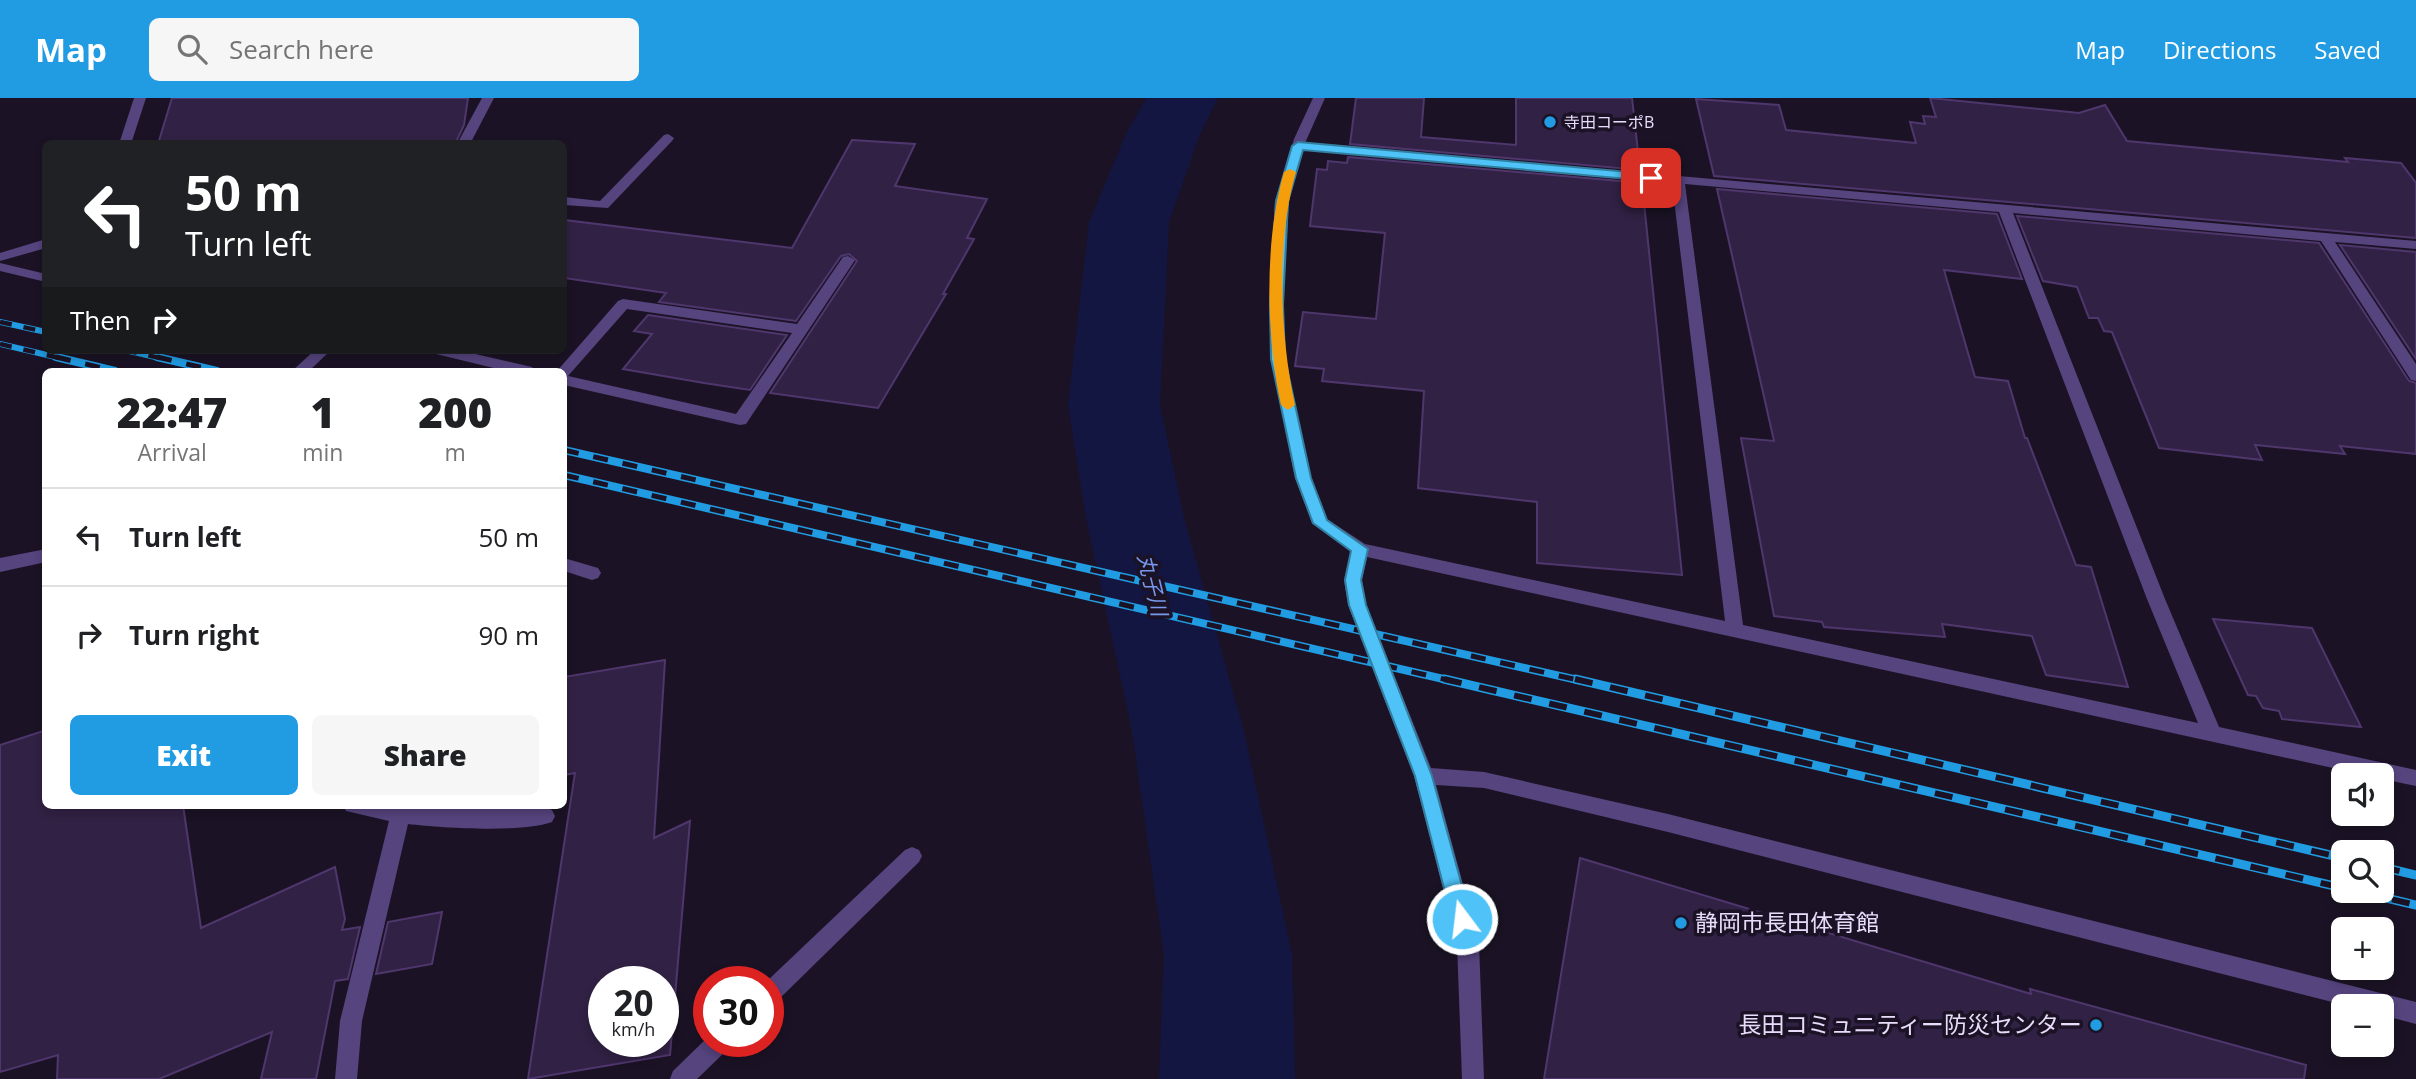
<!DOCTYPE html>
<meta charset="utf-8">
<style>
:root{--surface:#fff;--page:#f6f6f6;--text:#202124;--muted:#757577;--line:#e0e0e0;--accent:#219be1}
body{margin:0;font-family:"Open Sans","Noto Sans JP",sans-serif;background:var(--page);color:var(--text);height:100vh;display:flex;flex-direction:column;font-size:26px;white-space:nowrap}
*{box-sizing:border-box;margin:0}
p{font-size:23px;color:var(--muted)}
.icon{flex:none;width:38px;height:38px;fill:none;stroke:currentColor;stroke-width:2;stroke-linecap:round;stroke-linejoin:round}
.map{position:relative;flex:1;overflow:hidden}
.drawer{position:absolute;left:42px;top:270px;width:525px;height:441px;display:flex;flex-direction:column;background:var(--surface);border-radius:10px;box-shadow:0 4px 10px #0003}
.drawer>*{flex:none}
.top-card{position:absolute;left:42px;top:42px;width:525px;height:214px;border-radius:10px;box-shadow:0 4px 10px #0003;background:#202124;color:#fff;overflow:hidden}
.buttons{position:absolute;left:2331px;top:665px;display:grid;gap:14px}
.buttons a{display:grid;place-items:center;width:63px;height:63px;border-radius:10px;background:var(--surface);box-shadow:0 4px 10px #0003;font-size:35px}
.speed{position:absolute;left:588px;top:868px;display:flex;gap:14px;font-size:35px;font-weight:700;text-align:center}
.speed>*{display:grid;place-content:center;width:91px;height:91px;border-radius:50%;background:var(--surface);box-shadow:0 4px 10px #0003;line-height:1}
.speed small{font-size:18px;font-weight:400}
.speed .limit{border:10px solid #d22;background:#fff;color:#111}
.pin{position:absolute;display:grid;place-items:center;width:60px;height:60px;color:#fff;margin:-30px;border-radius:14px;box-shadow:0 4px 10px #0006}
.me{position:absolute;width:77px;margin:-38px;rotate:345deg;stroke-linejoin:round;filter:drop-shadow(0 0 5px #0008)}
.turn{display:flex;align-items:center;gap:24px;height:147px;padding:0 28px;font-size:32px}
.turn .icon{width:91px;height:91px;stroke-width:2.5}
.turn b{display:block;font-size:49px;line-height:60px}
.then{display:flex;align-items:center;height:66px;padding:0 28px;background:#0003;gap:14px;font-size:26px}
.eta{display:flex;justify-content:space-evenly;align-items:center;height:119px;text-align:center}
.eta b{font-size:42px;font-weight:800;line-height:49px}
.cta{display:flex;gap:14px;margin-top:auto;padding:14px 28px}
.cta a{flex:1;height:80px;border-radius:10px;background:var(--accent);color:#fff;font-size:28px;font-weight:800;line-height:80px;text-align:center}
.cta a+a{background:var(--page);color:var(--text)}
ul{padding:0;list-style:none}
li{display:flex;align-items:center;gap:21px;height:98px;padding:0 28px;border-top:2px solid var(--line)}
li div{flex:1}
li b{display:block;font-size:26px}
li em{font-style:normal}
header{display:flex;align-items:center;gap:42px;box-sizing:border-box;height:98px;padding:0 35px;background:var(--accent);color:#fff}
header strong{font-size:33px}
nav{display:flex;gap:38px;margin-inline-start:auto;font-size:24px}
.search{width:490px;height:63px;background:var(--page);display:flex;align-items:center;gap:18px;box-sizing:border-box;padding:0 24px;border-radius:10px;color:var(--muted);font-size:26px}
.map>svg:first-child{display:block}
.lines{fill:none;stroke-linecap:round;stroke-linejoin:round}
.river{fill:#121640;fill-rule:evenodd}
.building{fill:#312144;stroke:#4f366d;stroke-width:2;fill-rule:evenodd}
.minor{fill:#56447e;fill-rule:evenodd}
.rail-far2-casing{stroke:#219be1;stroke-width:6}
.rail-far1-casing{stroke:#219be1;stroke-width:8}
.rail-casing{stroke:#219be1;stroke-width:9}
.rail-far2{stroke:#1b1325;stroke-width:4.5;stroke-dasharray:12;stroke-linecap:butt}
.rail-far1{stroke:#1b1325;stroke-width:5;stroke-dasharray:15;stroke-linecap:butt}
.rail{stroke:#1b1325;stroke-width:6;stroke-dasharray:18;stroke-linecap:butt}
.route{fill:#4fc3f7;stroke:#337fa1;stroke-width:2}
.slow{fill:#f59e0b}
.poi-dot{fill:#219be1;stroke:#1b1325;stroke-width:2.5}
.labels{text-anchor:middle;stroke-width:7;stroke-linejoin:round;paint-order:stroke}
.far-poi-label{font-size:16px;fill:#e7dcfa;stroke:#1b1325;text-anchor:start}
.water-label{font-size:21px;font-style:italic;fill:#7798ed;stroke:#1b1325}
.near-poi-label{font-size:23px;fill:#e7dcfa;stroke:#1b1325;text-anchor:start}
</style>
<header>
<strong>Map</strong>
<div class="search"><svg class="icon" aria-label="search" viewBox="0 0 24 24"><circle cx="10" cy="10" r="6"/><path d="M15 15l6 6"/></svg>Search here</div>
<nav><a>Map</a><a>Directions</a><a>Saved</a></nav>
</header>
<div class="map">
<svg width="2416" height="981" viewBox="0 0 2416 981">
<rect width="100%" height="100%" fill="#1b1325"/>
<g class="lines">
<path class="river" d="M1146,0H1218L1200,36L1169,124L1160,307L1184,420L1244,633L1292,857L1295,981H1159L1164,857L1132,633L1086,420L1068,307L1089,124L1126,36Z"/>
</g>
<g class="building">
<path d="M172,0H468L464,27L455,46H158Z"/>
<path d="M1356,0H1424L1421,39L1516,47V0H1632L1640,72L1350,46Z"/>
<path d="M1930,0L2079,15L2105,7L2127,43L2348,64L2345,60L2401,65L2416,85V140L1714,78L1696,1L1779,7L1786,32L1916,45L1910,24L1925,26L1923,18L1936,19Z"/>
<path d="M852,42L915,46L895,88L987,101L967,140L974,141L943,196H946L878,310L770,295L857,163L849,156L841,158L796,223L659,204L666,195L564,180V122L792,150Z"/>
<path d="M1348,59L1642,85L1682,477L1537,465V404L1418,390L1424,293L1322,283L1324,271L1295,268L1303,214L1376,221L1385,135L1310,128L1317,71L1327,72L1328,63L1347,65Z"/>
<path d="M1717,91L1997,116L2022,181L1944,172L1975,279L2008,283L2025,340H2027L2076,467L2091,469L2128,589L2046,577L2032,538L1942,526L1945,539L1824,529L1822,524L1774,518L1741,340L1774,343Z"/>
<path d="M2017,118L2319,145L2409,283L2416,285V356L2340,348L2345,356L2255,347L2262,362L2159,350L2112,234L2104,233L2098,220H2089L2077,189L2043,183Z"/>
<path d="M2340,147L2416,154V261Z"/>
<path d="M648,217L787,237L750,292L704,285L623,271L652,236L634,233Z"/>
<path d="M2213,521L2312,530L2361,629L2282,621L2279,613L2263,610L2256,598L2248,597Z"/>
<path d="M665,562L654,740L690,723L670,957L528,981L575,675L564,677V579ZM604,884H663V943H604Z"/>
<path d="M43,633L45,707H183L201,830L335,769L345,821L342,832L360,829L348,881L335,883L316,981H261L272,934L159,981H57L58,957L0,974V647Z"/>
<path d="M1580,760L2031,896L2030,891L2306,967L2304,981H1544Z"/>
<path d="M442,814L432,866L376,876L388,824Z"/>
</g>
<g class="lines">
<g class="minor">
<path d="M134,0H146L131,46H119Z"/>
<path d="M482,0H494L470,46H457Z"/>
<path d="M1313,0H1325L1305,45L2416,143V151L2335,144L2416,266V283L2411,282L2321,143L2013,115L2165,501L2219,629L2416,672V688L2382,681V677H2365L1367,459L1362,482L1366,507L1431,670L1484,674L1668,716L2416,904V926L2382,917V908H2348L1668,734L1484,690L1436,687L1479,845L1484,981H1462L1457,845L1414,678L1348,507L1344,482L1351,453L1312,425L1295,380L1271,261L1269,207L1275,103L1294,41ZM1303,52L1672,85L1725,523L1365,446L1327,421L1311,380L1285,261L1283,207L1289,103ZM1685,86L1999,114L2147,501L2198,625L1743,527Z"/>
<path d="M668,36L674,40L672,43L608,110L564,107V99L600,103L664,37Z"/>
<path d="M46,141V150L0,163V155Z"/>
<path d="M848,158L855,162L746,326L740,327L564,287V273H557L618,203L623,201L797,226L843,159ZM627,211L792,235L736,316L568,278Z"/>
<path d="M0,165L46,176V184L0,173Z"/>
<path d="M315,252H331L309,273H292Z"/>
<path d="M430,252H458L532,269L535,273H506L432,255Z"/>
<path d="M46,451V464L0,474V460Z"/>
<path d="M564,460L598,470L601,475L598,480L592,482L564,473Z"/>
<path d="M343,707C411,707 477,714 545,709L552,712L555,718L552,724C521,735 443,730 408,726L362,923L357,981H335L340,923L389,723L346,713Z"/>
<path d="M912,749L919,752L922,758L919,764L776,904L768,907L766,884L905,752Z"/>
<path d="M709,938V943H731L728,951L697,981H670L673,973Z"/>
</g>
<defs>
<g id="rail-far2">
<path d="M0,224L46,234"/>
<path d="M0,246L64,261"/>
<path d="M125,252L164,261"/>
</g>
<g id="rail-far1">
<path d="M56,259L115,273"/>
<path d="M157,259L217,273"/>
<path d="M564,352L1582,583"/>
<path d="M564,377L1452,583"/>
</g>
<g id="rail">
<path d="M1444,581L2343,790"/>
<path d="M1575,581L2343,760"/>
<path d="M2382,769L2416,777"/>
<path d="M2357,793L2416,807"/>
</g>
</defs>
<use href="#rail-far2" class="rail-far2-casing"/>
<use href="#rail-far1" class="rail-far1-casing"/>
<use href="#rail" class="rail-casing"/>
<use href="#rail-far2" class="rail-far2"/>
<use href="#rail-far1" class="rail-far1"/>
<use href="#rail" class="rail"/>
</g>
<path class="route" d="M1298,44L1651,76L1657,80L1651,83L1303,52L1288,103L1283,207L1285,261L1311,380L1327,422L1368,451L1361,482L1366,507L1432,678L1471,821L1469,828L1462,830L1455,828L1452,821L1415,678L1349,507L1345,482L1351,453L1313,425L1296,380L1271,261L1270,207L1276,103L1292,48Z"/>
<path class="slow" d="M1290,71L1296,74C1276,142 1280,239 1295,307L1288,312L1281,307C1266,239 1264,142 1284,74Z"/>
<g class="poi-dot">
<circle cx="1550" cy="24" r="7"/>
<circle cx="1681" cy="825" r="7"/>
<circle cx="2096" cy="927" r="7"/>
</g>
<g class="labels">
<g class="far-poi-label">
<text x="1564" y="30">寺田コーポB</text>
</g>
<g class="water-label">
<text transform="translate(1152 487) rotate(76)" y="7">丸子川</text>
</g>
<g class="near-poi-label">
<text x="1695" y="833">静岡市長田体育館</text>
<text x="2082" y="935" text-anchor="end">長田コミュニティー防災センター</text>
</g>
</g>
</svg>
<div class="buttons">
<a><svg class="icon" aria-label="sound" viewBox="0 0 24 24"><path d="M4 9h4l5-4v14l-5-4H4zM17 9q2 3 0 6"/></svg></a>
<a><svg class="icon" aria-label="search" viewBox="0 0 24 24"><circle cx="10" cy="10" r="6"/><path d="M15 15l6 6"/></svg></a>
<a>+</a>
<a>−</a>
</div>
<div class="speed"><div>20<small>km/h</small></div><div class="limit">30</div></div>
<div class="pin" style="left:1651px;top:80px;background:#d93025"><svg class="icon" aria-label="arrive" viewBox="0 0 24 24"><path d="M6 21V4h12l-3 4 3 4H6"/></svg></div>
<svg class="me" style="left:1462px;top:821px" viewBox="-20 -20 40 40"><circle r="17" fill="#4fc3f7" stroke="#fff" stroke-width="3"/><path d="M0-11L8 9 0 5-8 9z" fill="#fff"/></svg>
<div class="top-card">
<div class="turn"><svg class="icon" aria-label="left" viewBox="0 0 24 24"><path d="M17 20v-9H6M10 6l-5 5 5 5"/></svg><div><b>50 m</b>Turn left</div></div>
<div class="then">Then<svg class="icon" aria-label="right" viewBox="0 0 24 24"><path d="M7 20v-9h11M14 6l5 5-5 5"/></svg></div>
</div>
<section class="drawer">
<div class="eta">
<div><b>22:47</b><p>Arrival</p></div>
<div><b>1</b><p>min</p></div>
<div><b>200</b><p>m</p></div>
</div>
<ul>
<li><svg class="icon" aria-label="left" viewBox="0 0 24 24"><path d="M17 20v-9H6M10 6l-5 5 5 5"/></svg><div><b>Turn left</b></div><em>50 m</em></li>
<li><svg class="icon" aria-label="right" viewBox="0 0 24 24"><path d="M7 20v-9h11M14 6l5 5-5 5"/></svg><div><b>Turn right</b></div><em>90 m</em></li>
</ul>
<div class="cta"><a>Exit</a><a>Share</a></div>
</section>
</div>
